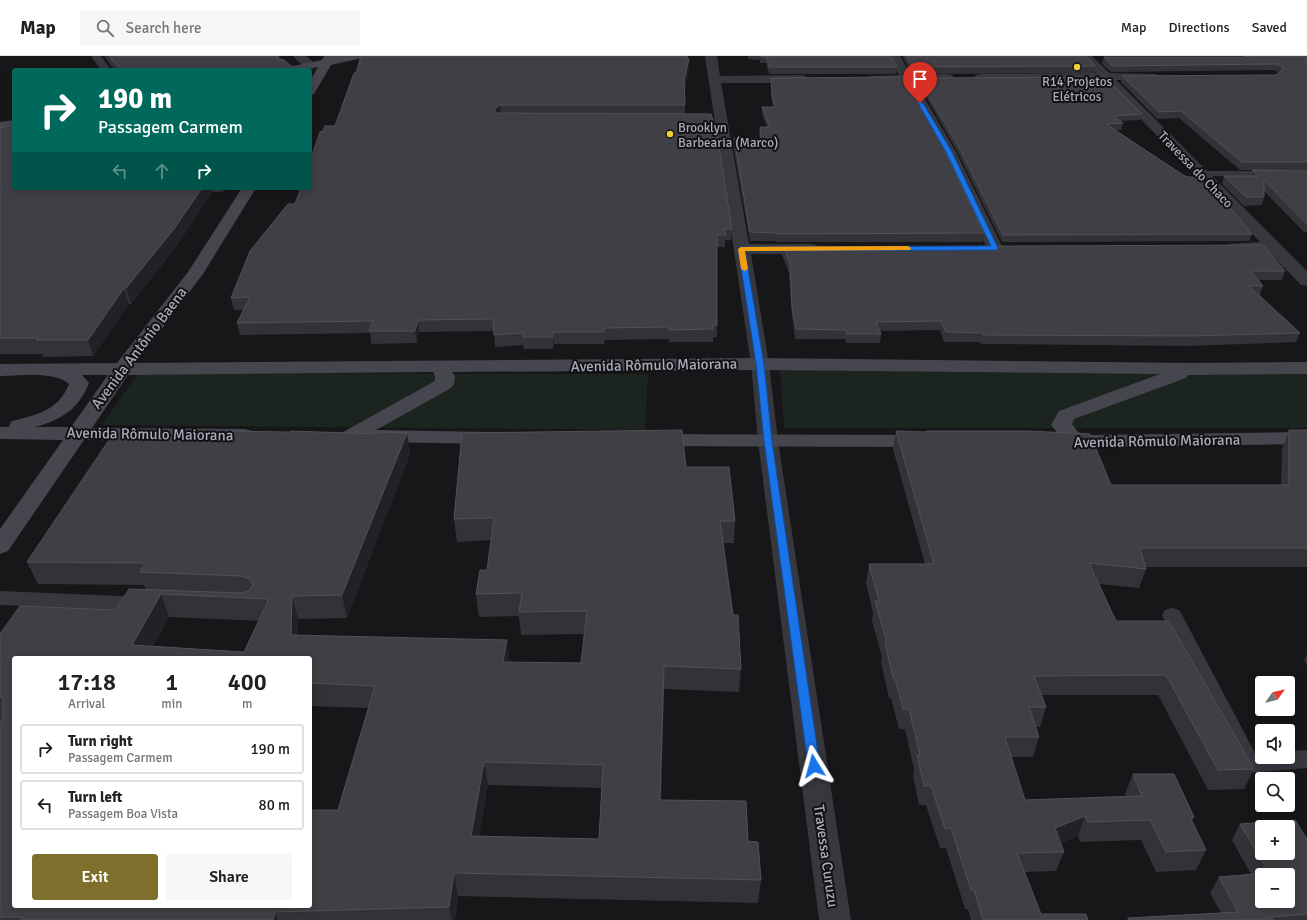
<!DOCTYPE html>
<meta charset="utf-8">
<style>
:root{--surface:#fff;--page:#f6f6f6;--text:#202124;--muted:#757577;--line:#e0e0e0;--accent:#7e6f2c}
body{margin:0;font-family:Signika,sans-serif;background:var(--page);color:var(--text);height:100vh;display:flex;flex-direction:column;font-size:15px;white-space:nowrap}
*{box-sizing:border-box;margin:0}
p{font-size:13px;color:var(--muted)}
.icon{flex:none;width:22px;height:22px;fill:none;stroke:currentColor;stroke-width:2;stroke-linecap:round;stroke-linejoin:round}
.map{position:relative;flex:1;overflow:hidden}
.panel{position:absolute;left:12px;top:600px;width:300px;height:252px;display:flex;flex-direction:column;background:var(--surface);border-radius:4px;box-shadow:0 2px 10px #0003}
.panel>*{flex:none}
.top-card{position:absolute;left:12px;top:12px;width:300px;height:122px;border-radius:4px;box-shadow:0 2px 10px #0003;background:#00695c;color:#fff;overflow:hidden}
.needle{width:26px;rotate:56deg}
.fabs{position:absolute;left:1255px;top:620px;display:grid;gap:8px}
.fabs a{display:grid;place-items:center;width:40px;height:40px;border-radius:4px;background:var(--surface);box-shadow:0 2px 10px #0003;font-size:20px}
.pin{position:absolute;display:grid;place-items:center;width:34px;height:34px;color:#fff;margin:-41px -17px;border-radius:50% 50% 50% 0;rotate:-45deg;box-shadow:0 0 4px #0007}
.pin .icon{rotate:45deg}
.me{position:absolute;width:44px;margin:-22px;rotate:352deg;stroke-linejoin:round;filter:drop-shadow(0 0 3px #0008)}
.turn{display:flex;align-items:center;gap:14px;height:84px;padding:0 20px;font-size:18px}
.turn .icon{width:52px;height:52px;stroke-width:2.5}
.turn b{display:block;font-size:28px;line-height:34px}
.lanes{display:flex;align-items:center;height:38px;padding:0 20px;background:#0003;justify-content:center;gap:20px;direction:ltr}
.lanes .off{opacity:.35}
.eta{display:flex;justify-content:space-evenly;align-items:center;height:68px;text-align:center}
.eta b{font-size:24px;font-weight:600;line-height:28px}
.cta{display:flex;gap:8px;margin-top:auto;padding:8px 20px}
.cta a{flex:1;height:46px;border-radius:4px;background:var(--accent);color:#fff;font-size:16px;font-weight:600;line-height:46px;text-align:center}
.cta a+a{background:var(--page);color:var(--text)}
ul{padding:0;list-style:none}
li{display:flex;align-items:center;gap:12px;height:50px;margin:0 8px 6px;padding:0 12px;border:2px solid var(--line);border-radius:4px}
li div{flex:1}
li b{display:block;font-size:15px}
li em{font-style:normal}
header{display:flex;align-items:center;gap:24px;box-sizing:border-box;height:56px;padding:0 20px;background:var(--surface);border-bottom:1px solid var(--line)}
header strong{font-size:19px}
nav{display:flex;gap:22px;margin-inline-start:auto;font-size:14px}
.search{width:280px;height:36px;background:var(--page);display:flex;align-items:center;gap:10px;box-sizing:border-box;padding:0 14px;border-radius:4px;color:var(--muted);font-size:15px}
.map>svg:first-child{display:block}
.green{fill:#1c241f}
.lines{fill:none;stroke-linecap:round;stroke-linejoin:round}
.lane{fill:#37383e;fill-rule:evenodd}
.street{fill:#37383e;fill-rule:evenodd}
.secondary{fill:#45464e;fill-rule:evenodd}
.wall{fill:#333237;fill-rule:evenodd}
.shaded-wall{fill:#222125}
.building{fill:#403f45;stroke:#505057;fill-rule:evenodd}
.route{fill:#1a73e8;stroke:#114b97}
.slow{fill:#f59e0b}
.poi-dot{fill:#f2ce35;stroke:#121114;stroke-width:1.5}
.labels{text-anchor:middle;stroke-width:4;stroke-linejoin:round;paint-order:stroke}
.far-poi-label{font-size:13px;fill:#a9abb8;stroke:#121114}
.far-street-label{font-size:13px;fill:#a9abb8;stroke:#121114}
.street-label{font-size:15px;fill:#a9abb8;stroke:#121114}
</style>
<header>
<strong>Map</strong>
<div class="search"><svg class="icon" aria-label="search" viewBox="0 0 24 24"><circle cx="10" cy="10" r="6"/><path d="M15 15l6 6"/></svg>Search here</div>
<nav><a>Map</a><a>Directions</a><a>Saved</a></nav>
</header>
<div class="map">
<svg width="1307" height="864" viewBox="0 0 1307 864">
<rect width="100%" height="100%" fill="#171619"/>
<g class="green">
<path d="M780,313L1307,317V372H784Z"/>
<path d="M138,317L648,318L645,374L102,369Z"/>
</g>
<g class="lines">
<g class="lane">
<path d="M91,0H101L111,14H101Z"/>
<path d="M1200,115H1307V121L1196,120L1194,118L1196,116Z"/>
<path d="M0,535L145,541L152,543L155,548L152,553L145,555L0,549Z"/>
<path d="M1172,552L1179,554L1182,559L1255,697H1262V701H1288V695L1307,694V712L1248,717L1240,714L1162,559L1165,554Z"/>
</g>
<g class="street">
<path d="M293,0H306L317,9L315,11C307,14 298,6 293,0Z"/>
<path d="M705,0H717L720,20L802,19L806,20L808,23L806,26L802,27H721L749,188H813L819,190L821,193L819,196L813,198H751L769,308L778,385L851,864H819L758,385L751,308Z"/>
<path d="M888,0H900L911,19L948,18L952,19L954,22L952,25L948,26H915L956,96L1003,192L1001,195L995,197L989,195L987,192L942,96L903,26L874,27L870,26L868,23L870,20L899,19Z"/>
<path d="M1080,0H1092L1109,17L1156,18L1158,20L1156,22L1152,24H1116L1307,215V230L1301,229L1269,196H1235L1229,194L1227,191L1229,188L1260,186L1103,24L980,26L976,25L974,22L976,19L980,18L1096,17Z"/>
</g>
<g class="secondary">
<path d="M324,0H364L362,2L331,9L314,38L310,39V25L318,11L305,14H281L283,12L322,4Z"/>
<path d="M14,64V72L0,74V66Z"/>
<path d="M242,132H256L203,218L136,307L760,302L1191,307L1307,306V318L1188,319L1186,322L1074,363L1072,368L1078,376L1087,379L1307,376V388L1063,392L1056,390L1053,386L1056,382L1060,380L1051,369L1059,355L1160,318L760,314L452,316L455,320L454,328L451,332L376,374L491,376L498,378L501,382L498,386L491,388L377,386L370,384L367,380L368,379C359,384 353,387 343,384L340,380L343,376L435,325V320L433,316L128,319L92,372L245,373L252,375L255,379L252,383L245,385L84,384L8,495L0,498V473L63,384L0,383V371H10L9,369L12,365C37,359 59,354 69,328C56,315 18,320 0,320V308L117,307L188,216ZM82,319H108L71,371H35C61,364 79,353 89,327Z"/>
<path d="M653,378L925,379L932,381L935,385L932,389L925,391L653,390L646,388L643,384L646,380Z"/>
</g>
</g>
<g class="wall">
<path d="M104,0H279L280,3L295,14H114Z"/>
<path d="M361,0H688L689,12L685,32V58L732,173L731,184H725V191H717V281H713V286H669V283L605,284L604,288H554L553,293H524L523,289L495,291L494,275L419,276L417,287L371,288L370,277L240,279L237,267L244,254H234L231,242L295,148L323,75L335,70L356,17Z"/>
<path d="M748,0H891L897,11L896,18H769L766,7H760V4L748,3Z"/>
<path d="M902,0H1086L1095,10L1094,17L912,18Z"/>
<path d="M1307,0V114H1240L1179,62L1157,63L1121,26L1122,20L1276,19L1279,17L1274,14L1111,16L1102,8L1104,1H1244Z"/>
<path d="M771,22L984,177L983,186H776V185H750L733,89L734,82L760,83L759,78L760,71H767L762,58V51H773L772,47Z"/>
<path d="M918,22L1142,58L1140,64L1120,65L1123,67L1121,74H1115L1183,119L1225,143V145L1252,178L1249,185L1002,186L957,95L918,27Z"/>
<path d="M0,72L14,132H226L223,136H212L178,188L131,248H129L93,300L43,301L42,298H0Z"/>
<path d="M1252,114L1307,115V176H1304L1264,135V141L1262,149L1244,150L1222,128L1224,120H1251Z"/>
<path d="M783,191L1285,215L1282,224H1258L1263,230L1260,239H1259L1300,277L1296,286L1188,290L981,288L980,286H944L940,274L880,275L881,278L880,287H846L845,283H795L792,260L789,217L782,199Z"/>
<path d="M1289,374H1307V511H1145L1146,513L1139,532L1099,528L1116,565L1254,713L1244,733L1208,734L1158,639H1042L1046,651L1040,671H1036L1039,681L1033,701H1011L1025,744L1126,740L1125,738L1133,718L1194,761L1192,765L1206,794L1196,814L1156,816L1141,784L1080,786L1078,780L1061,787L1064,796L1056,815L1025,816L1041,858L1088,864H971L968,853H965L946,792H940L926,749H919L913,719L914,713L905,673H899L891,642H889L881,606L882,601L872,565L873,557L866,527L869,508H925L893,393L896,375L925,376L926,375L1111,429H1281L1282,393Z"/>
<path d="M407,377L410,398L347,562L298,563V579L509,606L581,607L584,578L521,579L519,560L479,561L476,538L487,514L491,484L457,486L454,463L686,411L735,465L734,487H723L733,559L741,613L739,636L664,633L661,744L748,785L761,824L758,847L458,840L455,864H0V665H3V664H0V578L116,554L146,533L144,529L38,528L27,506L212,383ZM169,561L259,565L244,596L153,590ZM14,602H310V650L368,652L338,754L14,850ZM488,729L602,732L599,783L479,780Z"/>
<path d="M1307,598V609L1304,604Z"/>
<path d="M1240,768L1307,783V864H1127L1128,862L1221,857L1210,837L1219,821L1251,818L1232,784Z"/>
</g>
<g class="shaded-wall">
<path d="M689,3V12L684,33V24Z"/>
<path d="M500,49L501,58L495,63L494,53Z"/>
<path d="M202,132H211L212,136L178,188L131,248L126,232Z"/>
<path d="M222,132H226L223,136Z"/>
<path d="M124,232L129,248L93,300L88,284Z"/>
<path d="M418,264L419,276L417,287L415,275Z"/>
<path d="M553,276L554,288L553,293Z"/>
<path d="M407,377L410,398L347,562L342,539Z"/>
<path d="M161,538L169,561L146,602L132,589Z"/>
<path d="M292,540L298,563V602L291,579Z"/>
<path d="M507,584L510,607L503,606Z"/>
<path d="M664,610V633L660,767V744Z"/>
<path d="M484,706L488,729L475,803L471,780Z"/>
<path d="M1085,760L1078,780L1048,792L1055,772Z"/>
<path d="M454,817L458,840L455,864H452L449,851Z"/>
<path d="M275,856L278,864H273Z"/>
</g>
<g class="building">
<path d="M109,0H279L278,3L284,4L295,13V14H120Z"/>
<path d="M361,0H687V3H689L684,24L685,49H500L494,53L496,57L711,58L716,73L732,173H724L726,179H717V269H712L713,273L669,274V271L604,272V276H553V281H523V277L494,279L493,263L418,264L415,275H369L373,265L237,267L250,241L231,242L250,195L288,148H295L301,132H310V105L320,76L323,75L325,70H335L354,17H356Z"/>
<path d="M761,0H891L897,11H769L767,1H761Z"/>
<path d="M906,0H1086L1095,10L913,11Z"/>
<path d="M1247,0H1307V106H1242L1181,55L1159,56L1122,20L1276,19L1283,14L1281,10L1276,8L1112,10L1104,1H1244Z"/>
<path d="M903,21L942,89L984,177L777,178L776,177L750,176L734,82L761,83L760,71H770L762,51H776L772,40L771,22Z"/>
<path d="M1105,21L1142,58L1114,60L1123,67L1106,68L1183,119L1188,121H1203L1225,143H1223L1252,178L1003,179L958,89L918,22Z"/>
<path d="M10,69L14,74V132H202L174,173L126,232H124L88,284H36L38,282H0V72Z"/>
<path d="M1252,114L1307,115V168L1264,124V141H1246L1224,120H1259Z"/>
<path d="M1263,189L1285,215H1251L1263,230H1249L1300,277L1191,280L983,279L982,277L946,276L941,265L876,266L881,278H847L846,274L796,273L792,251L790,208L783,191Z"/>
<path d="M682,374L686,411H729L735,465H720L733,559H738L741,613L664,610L660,744L746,745L748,785L758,786L761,824L454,817L449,851L275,856L273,864H21L23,861H0V665H3V641H0V578L20,550L116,554L129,533L241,537L249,535L253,529L250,523L241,520L140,516L145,507L27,506L111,381L212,383L217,375L290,376L291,375L377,378L378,376L407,377L342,539L292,540L291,579L507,584L503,606L581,607L587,555L519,556L522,537L476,538L480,514H487L494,462L454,463L462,377ZM161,538L269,543L244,596L132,589ZM14,602H310V627L375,630L338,754H310V850H14ZM484,706L603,709L599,783L471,780Z"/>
<path d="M1289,374H1307V492H1140L1146,513L1089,507L1116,565H1169L1254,713L1218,714L1166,619L1034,620L1046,651H1029L1039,681H1005L1025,744L1142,740L1133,718H1174L1194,761H1190L1206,794L1166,796L1150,764L1088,766L1085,760L1055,772L1064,796L1017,797L1041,858H1086L1088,864H983L974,834H971L951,772L945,773L931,730H924L917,699H920L909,653H903L895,622H893L885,587H887L875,545H879L869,508H934L896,375L926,376V375H1027L1090,378L1111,429H1289Z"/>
<path d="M1295,764L1307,783V858L1271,861L1273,864H1129L1128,862L1238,856L1219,821L1269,817L1240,768ZM1262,771H1288V797H1262ZM1262,819H1288V845H1262Z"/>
</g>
<path class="route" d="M920,46L923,47L952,96L998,192L997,194L745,195L764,308L772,385L820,710L818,713L814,714L809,713L808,710L764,385L756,308L738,193L741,191L991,190L946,96L918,47Z"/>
<path class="slow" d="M908,190L911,192L910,194L745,195L748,213L745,215L741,213L738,193L741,191Z"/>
<g class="poi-dot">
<circle cx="1077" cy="11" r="4"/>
<circle cx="670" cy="78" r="4"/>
</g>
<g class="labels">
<g class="far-poi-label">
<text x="1077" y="30">R14 Projetos<tspan x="1077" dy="15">Elétricos</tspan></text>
<text x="678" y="76" text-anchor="start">Brooklyn<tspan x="678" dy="15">Barbearia (Marco)</tspan></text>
</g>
<g class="far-street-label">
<text transform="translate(1196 113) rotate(46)" y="5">Travessa do Chaco</text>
</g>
<g class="street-label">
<text transform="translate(139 292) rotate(-53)" y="5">Avenida Antônio Baena</text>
<text transform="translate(654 309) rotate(-1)" y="5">Avenida Rômulo Maiorana</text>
<text transform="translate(150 378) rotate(1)" y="5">Avenida Rômulo Maiorana</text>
<text transform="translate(1157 385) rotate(-1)" y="5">Avenida Rômulo Maiorana</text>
<text transform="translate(826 800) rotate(82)" y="5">Travessa Curuzu</text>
</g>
</g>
</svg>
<div class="fabs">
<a><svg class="needle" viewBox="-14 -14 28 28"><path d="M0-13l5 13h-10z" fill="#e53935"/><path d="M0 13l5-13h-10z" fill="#757577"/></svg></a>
<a><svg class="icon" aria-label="sound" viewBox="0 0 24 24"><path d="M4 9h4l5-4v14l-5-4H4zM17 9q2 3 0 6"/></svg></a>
<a><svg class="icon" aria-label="search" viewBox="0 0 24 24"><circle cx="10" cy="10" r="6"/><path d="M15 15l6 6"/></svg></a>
<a>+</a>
<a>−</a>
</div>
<div class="pin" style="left:920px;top:47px;background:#d93025"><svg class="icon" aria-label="arrive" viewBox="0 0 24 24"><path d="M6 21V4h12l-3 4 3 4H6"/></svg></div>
<svg class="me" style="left:814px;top:710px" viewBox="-20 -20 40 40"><path d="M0-17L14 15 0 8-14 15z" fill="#1a73e8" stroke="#fff" stroke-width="4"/></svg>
<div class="top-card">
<div class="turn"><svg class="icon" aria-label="right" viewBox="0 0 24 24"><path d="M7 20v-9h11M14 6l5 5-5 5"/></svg><div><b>190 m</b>Passagem Carmem</div></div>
<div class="lanes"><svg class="icon off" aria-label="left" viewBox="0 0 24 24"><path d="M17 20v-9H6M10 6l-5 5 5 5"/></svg><svg class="icon off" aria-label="ahead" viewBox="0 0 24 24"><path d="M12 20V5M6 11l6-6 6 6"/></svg><svg class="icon" aria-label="right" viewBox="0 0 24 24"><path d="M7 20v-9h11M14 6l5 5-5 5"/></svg></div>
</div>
<section class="panel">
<div class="eta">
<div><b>17:18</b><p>Arrival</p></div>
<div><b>1</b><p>min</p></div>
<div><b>400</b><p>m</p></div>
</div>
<ul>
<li><svg class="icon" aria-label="right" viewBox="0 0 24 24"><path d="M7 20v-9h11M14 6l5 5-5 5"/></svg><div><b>Turn right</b><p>Passagem Carmem</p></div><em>190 m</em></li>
<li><svg class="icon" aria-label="left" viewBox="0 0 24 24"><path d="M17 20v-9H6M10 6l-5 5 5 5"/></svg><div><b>Turn left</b><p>Passagem Boa Vista</p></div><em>80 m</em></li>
</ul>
<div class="cta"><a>Exit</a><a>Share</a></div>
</section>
</div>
